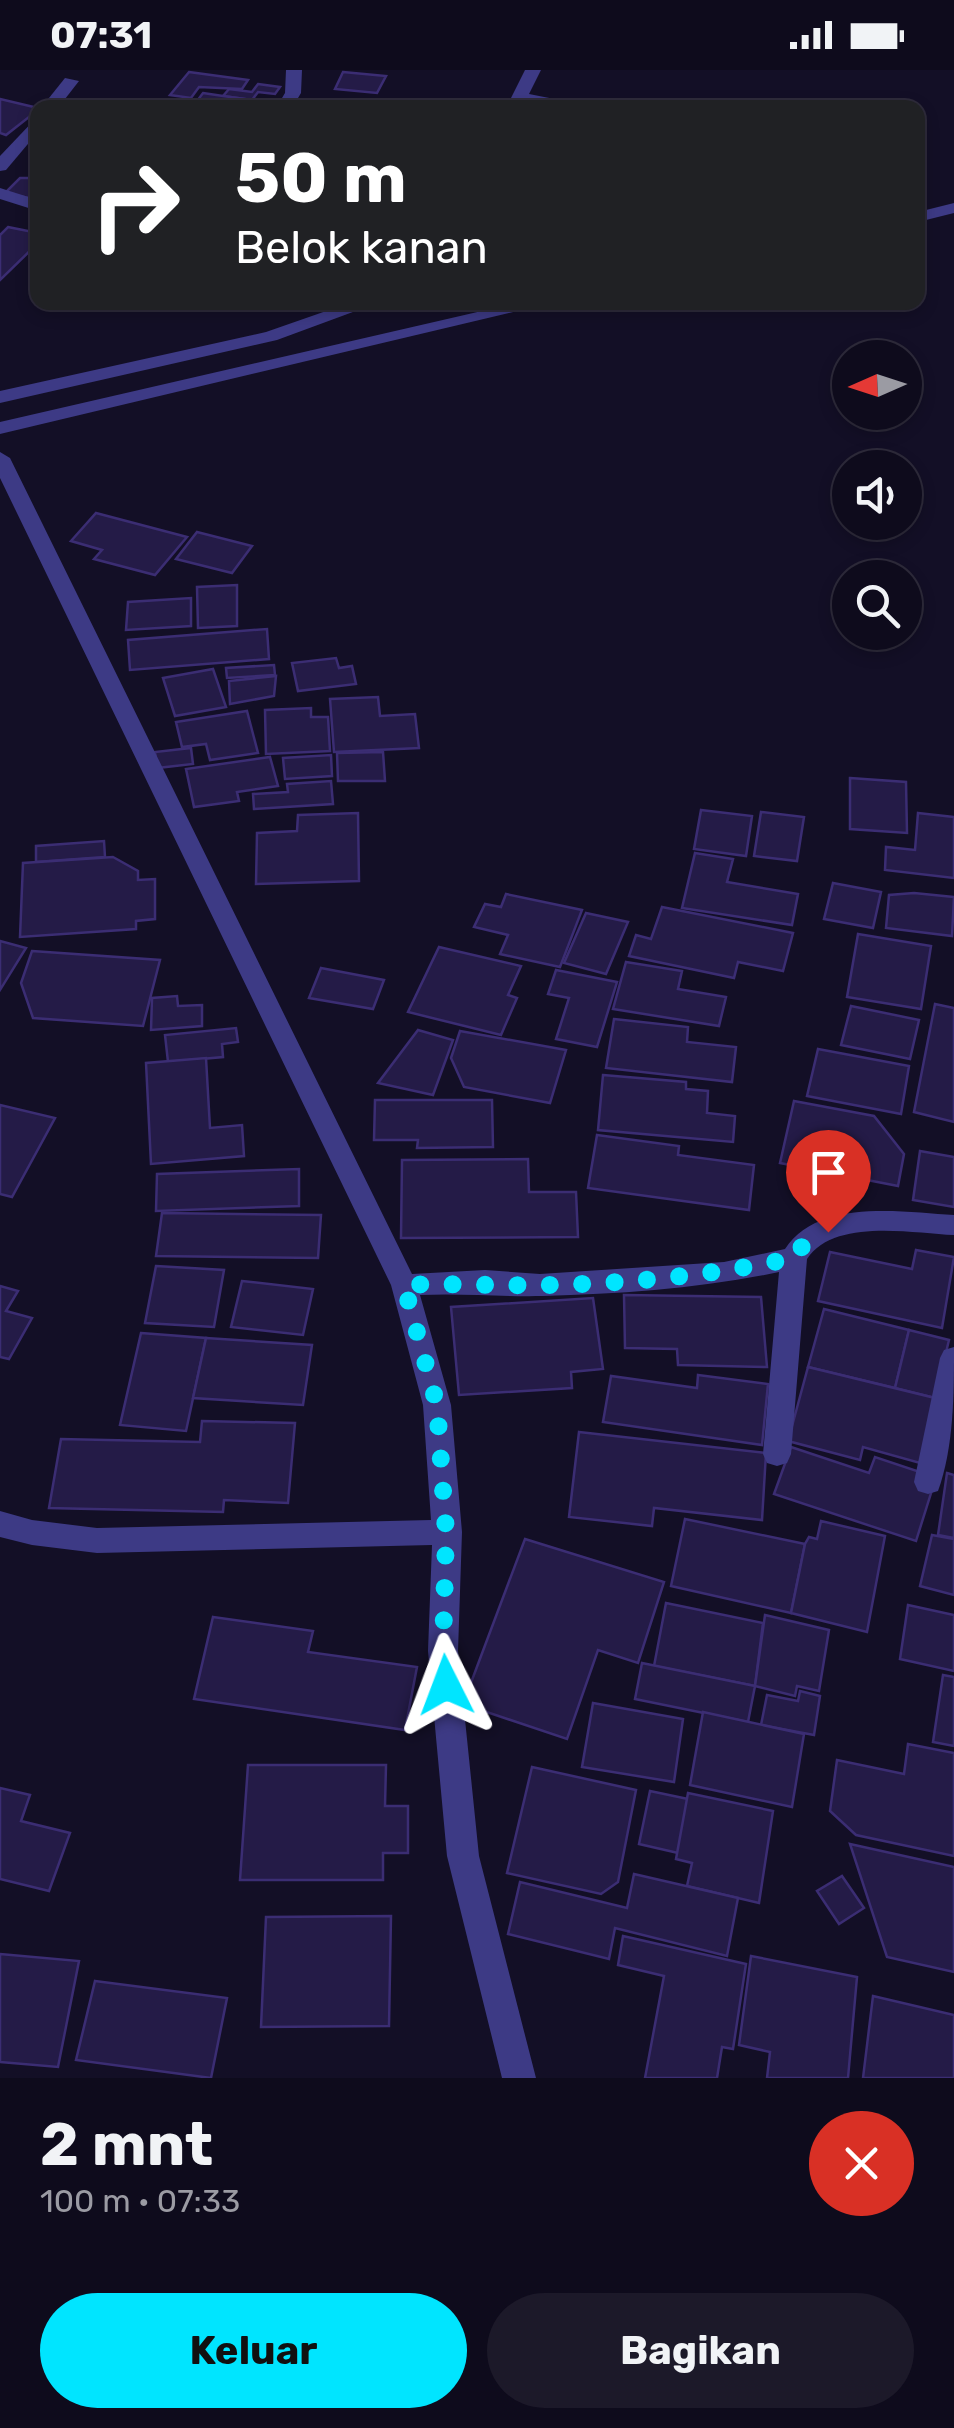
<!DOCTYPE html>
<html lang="id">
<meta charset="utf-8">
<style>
:root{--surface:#0e0b1c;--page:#1c1929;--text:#f1f3f6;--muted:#9b9ba3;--line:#2e2b3b;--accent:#00e5ff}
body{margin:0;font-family:Rubik,sans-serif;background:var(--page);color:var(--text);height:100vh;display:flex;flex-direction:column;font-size:38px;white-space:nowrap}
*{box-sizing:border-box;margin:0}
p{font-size:32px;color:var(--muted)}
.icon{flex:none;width:55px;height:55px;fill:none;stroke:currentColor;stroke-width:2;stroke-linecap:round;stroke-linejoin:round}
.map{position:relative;height:2008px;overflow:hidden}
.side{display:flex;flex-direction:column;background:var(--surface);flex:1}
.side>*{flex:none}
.guide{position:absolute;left:30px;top:30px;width:895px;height:210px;border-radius:20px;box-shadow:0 5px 15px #0003,0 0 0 2px var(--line);background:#202124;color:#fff;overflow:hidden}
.needle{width:65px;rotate:267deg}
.controls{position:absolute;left:832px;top:270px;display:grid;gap:20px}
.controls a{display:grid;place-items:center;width:90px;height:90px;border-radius:50%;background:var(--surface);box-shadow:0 5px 15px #0003,0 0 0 2px var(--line);font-size:50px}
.pin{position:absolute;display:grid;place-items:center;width:85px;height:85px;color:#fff;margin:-102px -42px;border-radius:50% 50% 50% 0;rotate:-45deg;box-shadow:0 0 10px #0007}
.pin .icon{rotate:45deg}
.me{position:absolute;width:110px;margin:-55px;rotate:357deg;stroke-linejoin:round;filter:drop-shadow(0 0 8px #0008)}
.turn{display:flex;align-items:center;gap:35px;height:210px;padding:0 40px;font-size:45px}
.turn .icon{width:130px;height:130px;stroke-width:2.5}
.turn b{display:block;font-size:70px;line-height:85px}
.round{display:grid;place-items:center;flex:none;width:105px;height:105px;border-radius:52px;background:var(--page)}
.summary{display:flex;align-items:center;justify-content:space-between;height:170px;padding:0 40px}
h1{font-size:60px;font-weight:700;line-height:75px}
.action{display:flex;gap:20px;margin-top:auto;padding:20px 40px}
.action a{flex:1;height:115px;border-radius:60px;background:var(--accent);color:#111;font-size:40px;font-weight:700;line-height:115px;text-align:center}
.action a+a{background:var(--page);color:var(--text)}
.status{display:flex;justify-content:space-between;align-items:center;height:70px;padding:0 50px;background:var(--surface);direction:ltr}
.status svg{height:28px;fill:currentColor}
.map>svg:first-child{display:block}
.building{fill:#241b47;stroke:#3b2d73;stroke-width:2.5}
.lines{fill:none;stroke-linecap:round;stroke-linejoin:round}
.minor{fill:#3d3a85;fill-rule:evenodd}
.route{stroke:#00e5ff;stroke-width:18;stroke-dasharray:0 32.4}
</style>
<div class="status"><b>07:31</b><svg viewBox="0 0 49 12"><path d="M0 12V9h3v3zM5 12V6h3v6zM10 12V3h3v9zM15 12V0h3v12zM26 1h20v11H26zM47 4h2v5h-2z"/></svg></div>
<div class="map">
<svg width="954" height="2008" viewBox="0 0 954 2008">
<rect width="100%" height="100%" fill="#130f26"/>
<g class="building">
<path d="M189,2L248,10L242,19L199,17L191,28L170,25Z"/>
<path d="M343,2L386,6L377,23L335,19Z"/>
<path d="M258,14L280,17L275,24L258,22L252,30L223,26L229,19L252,22Z"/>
<path d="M203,23L223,26L274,33L270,38H244L197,31Z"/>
<path d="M0,29L38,38V40L6,65L0,63Z"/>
<path d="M20,108H38V130L5,123Z"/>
<path d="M8,157L38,163V173L0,210V165Z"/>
<path d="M96,443L187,467L155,505L94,489L102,480L71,471Z"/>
<path d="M197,462L252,476L232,503L176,489Z"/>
<path d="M237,515V556L198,558L197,517Z"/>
<path d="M191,528V556L126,560L128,532Z"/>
<path d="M267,559L269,589L130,600L128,570Z"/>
<path d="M336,588L339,598L352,596L356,614L298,621L292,593Z"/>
<path d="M274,595L275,605L227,608L226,598Z"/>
<path d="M213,599L226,637L175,646L163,608Z"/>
<path d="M276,606L274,626L230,634L229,611Z"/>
<path d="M378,627L380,646L415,644L419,678L334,682L330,629Z"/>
<path d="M311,638V647H328L330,681L266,684L265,640Z"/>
<path d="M247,641L258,683L210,690L206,674L182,677L176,652Z"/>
<path d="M191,678L193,694L157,698L155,682Z"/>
<path d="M383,682L385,711H338L337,683Z"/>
<path d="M331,685L332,706L285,709L283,688Z"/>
<path d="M270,687L278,716L237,722L239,731L194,737L186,699Z"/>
<path d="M850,708L906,712L907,763L850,759Z"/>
<path d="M331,711L333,734L254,739L253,724L288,722L287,714Z"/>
<path d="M701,740L752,746L746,786L694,779Z"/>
<path d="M761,742L804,747L797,791L754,786Z"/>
<path d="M358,743L359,811L256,814L257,763L297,761L298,745Z"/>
<path d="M918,743L954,747V808L885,800L886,777L915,780Z"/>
<path d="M104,771L105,787L36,792V776Z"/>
<path d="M695,783L733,789L727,812L798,824L792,855L682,838Z"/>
<path d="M113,787L138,801V810L155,809V849L136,851V859L20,867L23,793Z"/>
<path d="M833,813L881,822L873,858L824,849Z"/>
<path d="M914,823L954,827L952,866L886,858L889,825Z"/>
<path d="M506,824L582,840L560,897L500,884L508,865L474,857L485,834L501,837Z"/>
<path d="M662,837L793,863L783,901L738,892L734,908L629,886L636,865L651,869Z"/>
<path d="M586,843L628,852L606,904L564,893Z"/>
<path d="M858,864L931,876L921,939L847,927Z"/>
<path d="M0,871L26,878L0,920Z"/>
<path d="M439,877L521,896L508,925L517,928L501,965L408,942Z"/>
<path d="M32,881L160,890L143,956L33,948L21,913Z"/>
<path d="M626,892L682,901L678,919L726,927L719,956L613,939Z"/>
<path d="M321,898L384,910L373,939L309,928Z"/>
<path d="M556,900L617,912L597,977L556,969L569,928L548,924Z"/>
<path d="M177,926L178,936L202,935V956L151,960L152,928Z"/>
<path d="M935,934L954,938V1052L914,1042Z"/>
<path d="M851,936L919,950L910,989L841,975Z"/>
<path d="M614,949L688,957L687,972L736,977L732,1012L606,998Z"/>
<path d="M236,958L238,972L222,974L223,987L168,992L165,965Z"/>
<path d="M418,960L453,970L433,1025L378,1013Z"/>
<path d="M460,961L566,980L550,1033L464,1017L451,988Z"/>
<path d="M818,979L909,996L901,1044L807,1026Z"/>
<path d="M206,988L210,1058L242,1055L244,1086L151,1094L146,993Z"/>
<path d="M603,1005L686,1012V1019L708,1021L707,1043L735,1046L733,1072L598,1060Z"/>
<path d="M375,1030H492L493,1077L417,1078L418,1070H374Z"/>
<path d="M794,1031L874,1046L904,1084L898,1116L780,1093Z"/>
<path d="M0,1035L55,1048L12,1127L0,1124Z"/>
<path d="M597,1065L679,1076L678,1085L754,1095L749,1140L588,1118Z"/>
<path d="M920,1081L954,1087V1137L913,1130Z"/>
<path d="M528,1089L529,1122H576L578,1167L401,1168L402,1090Z"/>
<path d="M299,1099V1136L156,1141L157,1104Z"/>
<path d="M162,1143L321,1145L318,1188L156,1186Z"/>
<path d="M916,1180L954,1187L942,1258L818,1231L830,1182L912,1199Z"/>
<path d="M156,1196L224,1200L214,1257L145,1253Z"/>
<path d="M242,1211L313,1219L303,1265L231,1257Z"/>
<path d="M0,1216L18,1221L6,1241L32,1248L9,1289L0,1287Z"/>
<path d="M624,1225L761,1227L767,1297L678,1295L677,1279L625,1278Z"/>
<path d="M593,1228L603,1299L571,1302L572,1318L459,1325L451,1237Z"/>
<path d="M824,1239L909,1260L895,1318L808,1297Z"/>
<path d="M909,1260L949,1270L935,1328L895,1318Z"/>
<path d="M141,1263L206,1268L186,1361L120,1355Z"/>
<path d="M206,1268L312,1275L303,1335L193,1328Z"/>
<path d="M808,1297L935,1328L920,1393L863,1377L860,1390L788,1371Z"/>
<path d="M698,1305L768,1314L762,1375L603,1352L611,1306L697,1318Z"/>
<path d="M202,1351L295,1353L288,1433L224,1430L223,1442L49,1438L61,1369L200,1372Z"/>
<path d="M579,1362L766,1383L762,1450L654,1438L652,1456L569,1447Z"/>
<path d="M791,1377L869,1403L875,1387L920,1402L932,1420L916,1471L774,1424Z"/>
<path d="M947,1403L954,1405V1468L938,1465Z"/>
<path d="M685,1449L805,1474L791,1543L671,1516Z"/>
<path d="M821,1451L885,1466L867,1562L791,1543L805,1474L809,1467L817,1469Z"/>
<path d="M932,1465L954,1469V1525L920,1516Z"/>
<path d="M525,1469L664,1512L638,1593L598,1580L567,1669L463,1634Z"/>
<path d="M666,1533L763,1553L755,1616L654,1596Z"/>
<path d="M908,1535L954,1545V1601L900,1589Z"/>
<path d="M765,1545L829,1560L819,1621L797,1616L795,1626L755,1616Z"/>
<path d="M213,1547L313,1561L308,1582L417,1597L405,1660L194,1629Z"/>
<path d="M642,1593L755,1616L748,1652L635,1629Z"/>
<path d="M943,1605L954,1607V1676L933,1672Z"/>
<path d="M800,1621L820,1626L814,1665L761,1655L767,1625L798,1631Z"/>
<path d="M593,1633L683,1649L674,1712L582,1697Z"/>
<path d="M703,1642L804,1664L792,1737L690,1715Z"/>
<path d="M908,1674L954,1683V1786L856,1765L830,1741L837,1690L904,1704Z"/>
<path d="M248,1695H386L385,1736H408V1783H383V1810H240Z"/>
<path d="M532,1697L636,1720L618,1812L601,1824L507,1803Z"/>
<path d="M0,1718L30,1725L21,1751L70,1763L49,1821L0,1809Z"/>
<path d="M650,1721L688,1729L678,1783L639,1774Z"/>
<path d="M688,1723L773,1741L759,1833L687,1816L692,1793L676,1789Z"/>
<path d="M850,1774L954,1797V1902L887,1887Z"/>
<path d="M634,1804L738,1828L727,1886L615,1858L609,1889L508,1864L520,1812L627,1838Z"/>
<path d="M842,1806L864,1838L839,1854L817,1821Z"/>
<path d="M391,1846L389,1956L261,1957L266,1847Z"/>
<path d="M623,1866L746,1894L733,1979L722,1977L717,2008H645L664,1906L618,1895Z"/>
<path d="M0,1884L79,1891L58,1997L0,1992Z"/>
<path d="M751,1886L857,1907L848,2008H767L770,1982L739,1975Z"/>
<path d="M95,1911L227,1928L211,2008L76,1990Z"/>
<path d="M873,1926L954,1945V2008H863Z"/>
</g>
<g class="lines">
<g class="minor">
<path d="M286,0H302L301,23L292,38H276L285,23Z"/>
<path d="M525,0H541L529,24L600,38L524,33L522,38H506Z"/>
<path d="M65,8L79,11L58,38H41Z"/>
<path d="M38,46V62L6,100L0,101V86Z"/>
<path d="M0,118L38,130V141L0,129Z"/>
<path d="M954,133V143L918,152V142Z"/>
<path d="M352,232H380L277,270L0,333V321L266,262Z"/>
<path d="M521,232H555L0,364V352Z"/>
<path d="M0,382L10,388L412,1204L485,1200L540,1204L724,1192L785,1179C818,1128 902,1142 954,1145V1165C911,1163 834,1148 807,1189L791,1384L787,1393L777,1396L767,1393L763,1384L779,1202C703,1218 622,1224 543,1226C502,1227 462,1223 420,1225L451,1335L462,1462L458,1581L479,1786L536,2008H502L447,1786L428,1581L432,1475L97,1483L32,1475L0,1467V1441L32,1450L97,1458L431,1450L423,1335L391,1215L0,408Z"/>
<path d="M954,1277C954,1323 954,1377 938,1421L928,1424L918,1421L914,1412L940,1288L944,1280Z"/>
</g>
</g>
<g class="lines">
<path class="route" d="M446,1615L443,1581L446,1462L437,1335L404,1215C450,1213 496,1216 542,1215C626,1214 712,1205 794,1188L808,1168L828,1162"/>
</g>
</svg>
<div class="controls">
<a><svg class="needle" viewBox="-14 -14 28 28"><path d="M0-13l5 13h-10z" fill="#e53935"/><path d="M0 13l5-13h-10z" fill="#9b9ba3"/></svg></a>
<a><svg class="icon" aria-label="sound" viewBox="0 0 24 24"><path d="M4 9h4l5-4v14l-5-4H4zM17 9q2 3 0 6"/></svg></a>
<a><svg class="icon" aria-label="search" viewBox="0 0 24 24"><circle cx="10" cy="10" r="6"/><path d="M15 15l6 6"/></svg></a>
</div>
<div class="pin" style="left:828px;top:1162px;background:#d93025"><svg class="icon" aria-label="arrive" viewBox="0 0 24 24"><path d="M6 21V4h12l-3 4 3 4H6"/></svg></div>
<svg class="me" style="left:446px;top:1615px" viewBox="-20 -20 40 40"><path d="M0-17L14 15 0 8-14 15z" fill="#00e5ff" stroke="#fff" stroke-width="4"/></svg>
<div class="guide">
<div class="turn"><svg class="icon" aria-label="right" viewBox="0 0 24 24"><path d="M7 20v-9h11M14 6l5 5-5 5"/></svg><div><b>50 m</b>Belok kanan</div></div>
</div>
</div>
<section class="side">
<div class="summary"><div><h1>2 mnt</h1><p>100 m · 07:33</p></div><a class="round" style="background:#d93025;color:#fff"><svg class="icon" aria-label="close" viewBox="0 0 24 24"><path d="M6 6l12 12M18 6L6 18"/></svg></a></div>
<div class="action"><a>Keluar</a><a>Bagikan</a></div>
</section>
